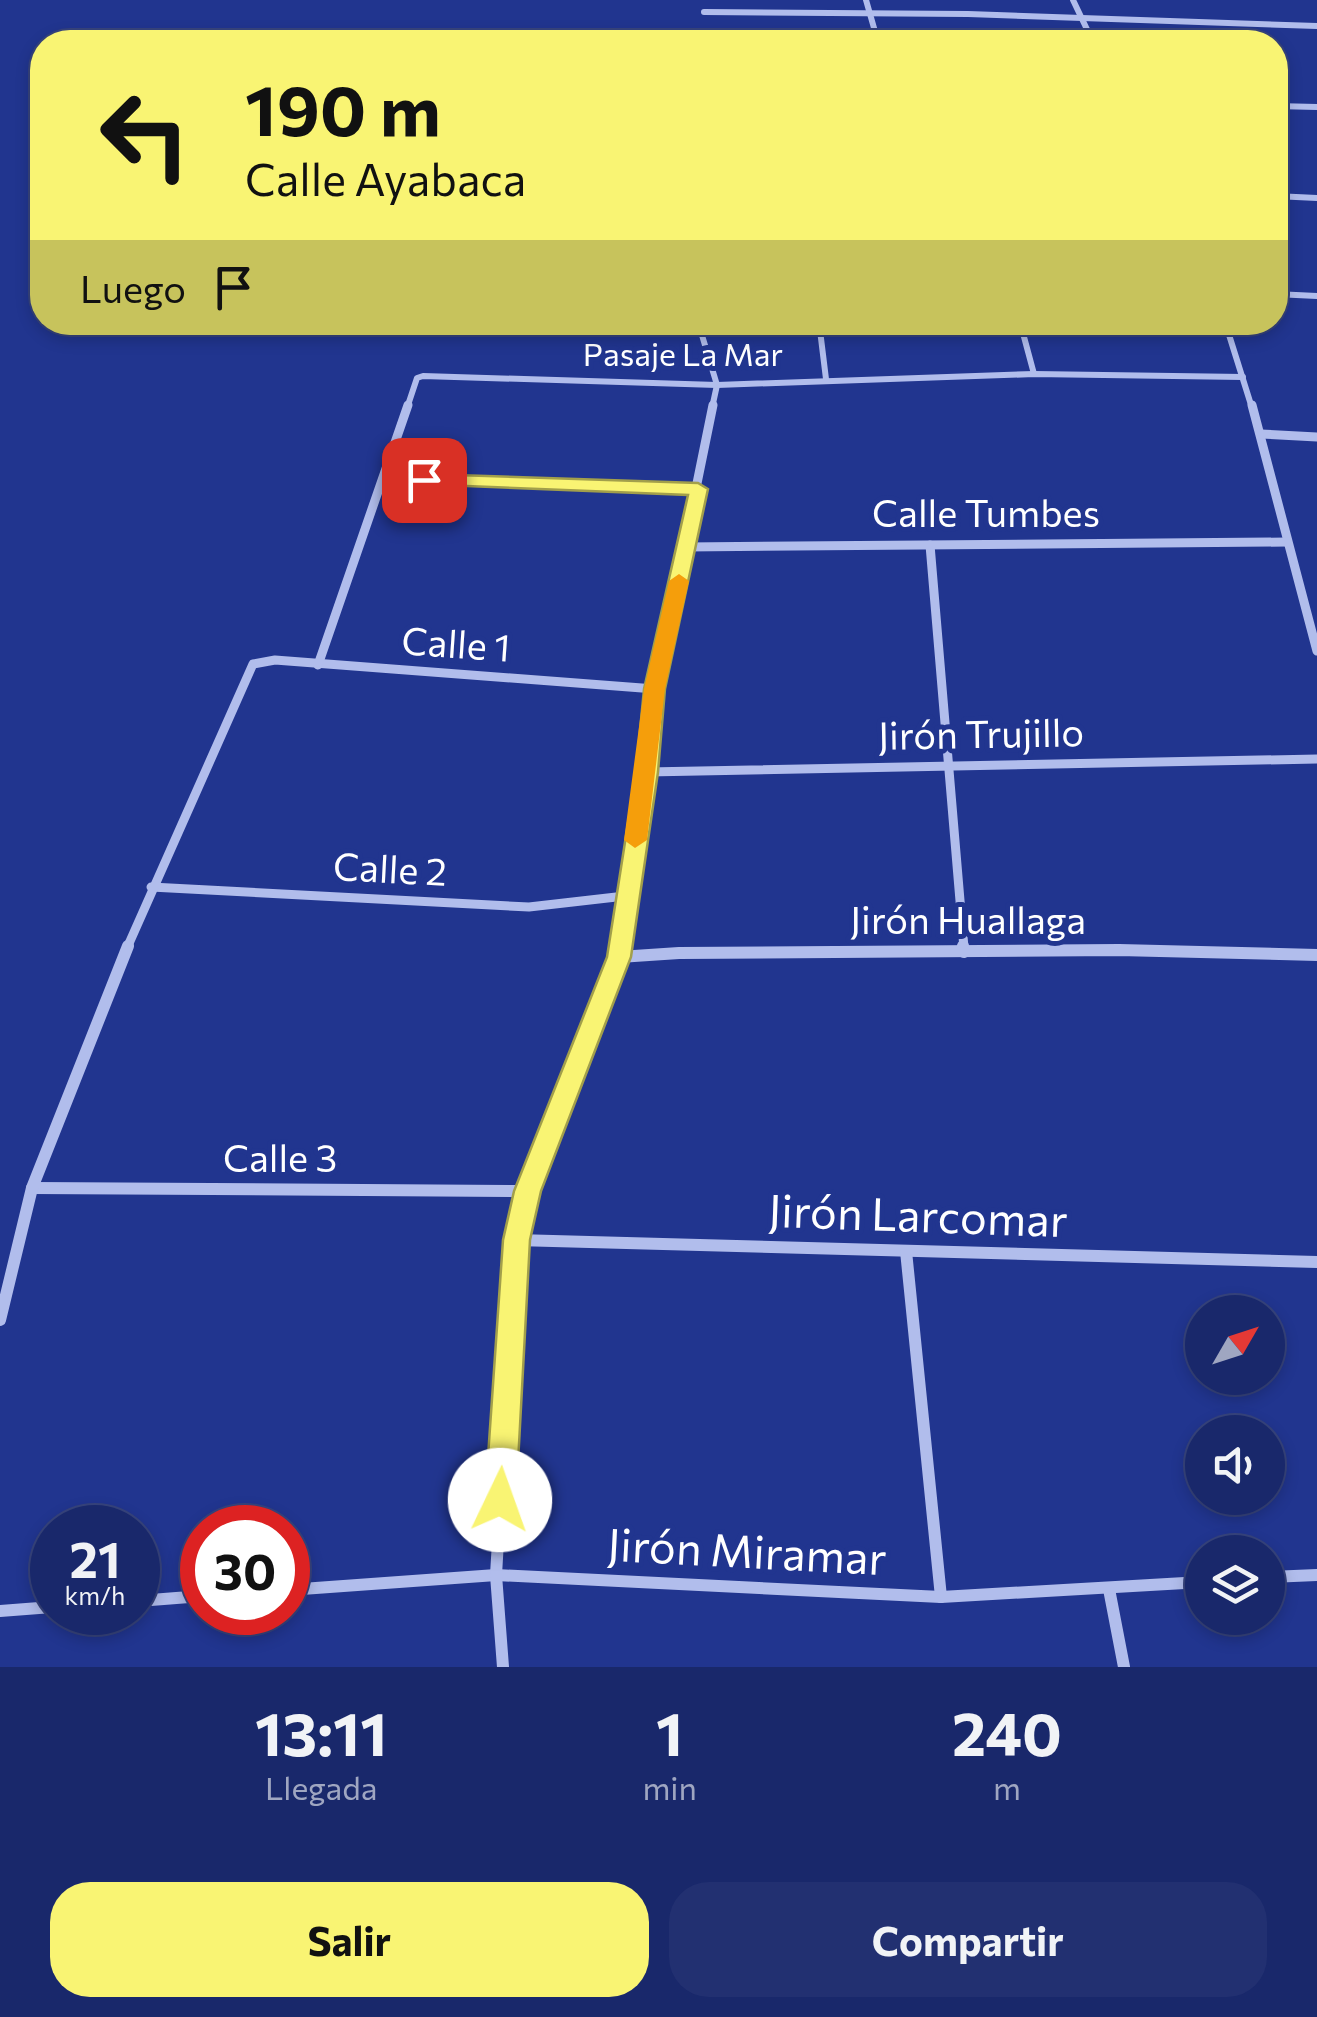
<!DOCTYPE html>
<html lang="es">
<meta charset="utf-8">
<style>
:root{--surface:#19286b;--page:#223071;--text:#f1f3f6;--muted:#9fa6c1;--line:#37447e;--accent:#f9f473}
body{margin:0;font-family:Commissioner,sans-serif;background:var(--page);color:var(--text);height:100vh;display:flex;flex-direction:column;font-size:38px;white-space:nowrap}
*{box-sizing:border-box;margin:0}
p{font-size:32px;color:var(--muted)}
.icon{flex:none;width:55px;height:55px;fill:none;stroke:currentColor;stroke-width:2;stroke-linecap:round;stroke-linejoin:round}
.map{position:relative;height:1667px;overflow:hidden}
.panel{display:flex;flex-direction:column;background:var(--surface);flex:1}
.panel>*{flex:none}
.hud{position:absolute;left:30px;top:30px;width:1258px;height:305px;border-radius:40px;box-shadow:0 5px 15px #0003,0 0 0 2px var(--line);background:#f9f473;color:#111;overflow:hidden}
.needle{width:65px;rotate:51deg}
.tools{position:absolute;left:1185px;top:1295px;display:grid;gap:20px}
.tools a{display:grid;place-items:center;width:100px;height:100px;border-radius:50%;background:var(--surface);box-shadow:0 5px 15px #0003,0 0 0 2px var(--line);font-size:50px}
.speed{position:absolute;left:30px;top:1505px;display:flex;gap:20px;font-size:50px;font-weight:700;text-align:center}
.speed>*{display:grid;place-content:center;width:130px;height:130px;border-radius:50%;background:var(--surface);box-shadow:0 5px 15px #0003,0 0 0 2px var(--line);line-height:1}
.speed small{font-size:25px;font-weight:400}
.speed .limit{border:15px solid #d22;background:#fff;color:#111}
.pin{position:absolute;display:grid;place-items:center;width:85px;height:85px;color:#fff;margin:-42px;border-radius:20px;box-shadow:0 5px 15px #0006}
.me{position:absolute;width:110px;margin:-55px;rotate:3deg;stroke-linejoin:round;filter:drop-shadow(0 0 8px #0008)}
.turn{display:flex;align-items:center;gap:35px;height:210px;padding:0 50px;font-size:45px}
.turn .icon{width:130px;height:130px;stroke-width:2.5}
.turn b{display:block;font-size:70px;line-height:85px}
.then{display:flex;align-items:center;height:95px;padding:0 50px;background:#0003;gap:20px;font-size:38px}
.eta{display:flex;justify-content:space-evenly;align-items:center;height:170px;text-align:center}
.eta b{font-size:60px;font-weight:700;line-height:70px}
.action{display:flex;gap:20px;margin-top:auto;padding:20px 50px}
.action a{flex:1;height:115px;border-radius:40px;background:var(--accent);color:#111;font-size:40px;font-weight:700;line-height:115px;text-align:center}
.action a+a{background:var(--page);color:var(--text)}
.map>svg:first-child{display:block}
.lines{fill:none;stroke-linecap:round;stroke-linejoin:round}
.minor-far2{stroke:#b1bdec;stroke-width:6}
.minor-far1{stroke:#b1bdec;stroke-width:9}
.minor{stroke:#b1bdec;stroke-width:12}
.route{fill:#f9f473;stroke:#a29f4b;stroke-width:2.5}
.slow{fill:#f59e0b}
.labels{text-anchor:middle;stroke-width:10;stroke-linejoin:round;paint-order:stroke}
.far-street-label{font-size:32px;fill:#fff;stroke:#21358f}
.street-label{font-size:38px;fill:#fff;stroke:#21358f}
.near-street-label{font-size:45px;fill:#fff;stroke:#21358f}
</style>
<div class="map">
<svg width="1317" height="1667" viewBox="0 0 1317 1667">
<rect width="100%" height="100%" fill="#21358f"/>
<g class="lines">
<g class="minor-far2">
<path d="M866,0L878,42"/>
<path d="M1073,0L1093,42"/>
<path d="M704,12L968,14L1317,26"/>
<path d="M1275,106L1317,107"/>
<path d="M1275,196L1317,198"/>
<path d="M1275,294L1317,296"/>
<path d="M698,322L717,385L712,408"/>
<path d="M819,322L826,379"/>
<path d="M1020,322L1034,374"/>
<path d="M1225,322L1252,408"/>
<path d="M407,408L417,378L423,376L717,385L1034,374L1243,377"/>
</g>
<g class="minor-far1">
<path d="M1252,405L1317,651"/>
<path d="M1261,434L1317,437"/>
<path d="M384,478L698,489"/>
<path d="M930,545L964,948"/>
<path d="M686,547L1287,542"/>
<path d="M318,665L408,405"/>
<path d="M647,772L1317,759"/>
<path d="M151,887L529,907L625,896"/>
<path d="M127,948L253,664L275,660L655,689"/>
<path d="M620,948L647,772L655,689L713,405"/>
</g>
<g class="minor">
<path d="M963,946L964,952"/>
<path d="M619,957L679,953L1119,950L1317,955"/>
<path d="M32,1188L528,1191"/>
<path d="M516,1240L1317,1262"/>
<path d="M906,1251L941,1597"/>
<path d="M0,1320L32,1188L128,946"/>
<path d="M1268,1577L1317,1575"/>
<path d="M1109,1589L1124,1667"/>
<path d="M288,1590L496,1575L941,1597L1202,1582"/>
<path d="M138,1601L202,1596"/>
<path d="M0,1611L52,1607"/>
<path d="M503,1667L496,1575L516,1240L528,1191L621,946"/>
</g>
</g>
<path class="route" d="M424,474L698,483L708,489L665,689L658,772L631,957L541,1191L530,1240L516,1500L511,1511L500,1515L490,1511L485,1500L503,1240L514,1191L607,957L636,772L644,689L688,495L417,484L414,480Z"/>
<path class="slow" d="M679,574L689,581L665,689L647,840L635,848L624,840L644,689L669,581Z"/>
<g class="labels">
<g class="far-street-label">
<text x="683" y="366">Pasaje La Mar</text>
</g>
<g class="street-label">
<text x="986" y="527">Calle Tumbes</text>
<text transform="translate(456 645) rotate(4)" y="13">Calle 1</text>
<text transform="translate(981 735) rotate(-1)" y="13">Jirón Trujillo</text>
<text transform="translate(390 870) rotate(3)" y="13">Calle 2</text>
<text x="968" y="934">Jirón Huallaga</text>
<text x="280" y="1172">Calle 3</text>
</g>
<g class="near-street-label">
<text transform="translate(918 1216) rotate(2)" y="16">Jirón Larcomar</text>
<text transform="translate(747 1552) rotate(3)" y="16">Jirón Miramar</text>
</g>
</g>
</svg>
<div class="tools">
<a><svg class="needle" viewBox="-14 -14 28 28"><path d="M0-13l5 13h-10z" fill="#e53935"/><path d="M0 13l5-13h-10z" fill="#9fa6c1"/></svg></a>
<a><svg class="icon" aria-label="sound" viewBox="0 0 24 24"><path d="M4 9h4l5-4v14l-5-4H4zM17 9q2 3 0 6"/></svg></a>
<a><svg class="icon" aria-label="layers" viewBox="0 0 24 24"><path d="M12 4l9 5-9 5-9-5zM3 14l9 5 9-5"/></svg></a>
</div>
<div class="speed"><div>21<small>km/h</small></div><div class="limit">30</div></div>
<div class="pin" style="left:424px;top:480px;background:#d93025"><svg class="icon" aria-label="arrive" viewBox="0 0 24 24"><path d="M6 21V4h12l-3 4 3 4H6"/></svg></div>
<svg class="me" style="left:500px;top:1500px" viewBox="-20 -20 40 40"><circle r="19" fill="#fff"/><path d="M0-13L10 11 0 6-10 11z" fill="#f9f473"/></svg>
<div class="hud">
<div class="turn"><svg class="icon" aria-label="left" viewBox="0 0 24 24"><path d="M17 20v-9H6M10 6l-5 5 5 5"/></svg><div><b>190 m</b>Calle Ayabaca</div></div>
<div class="then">Luego<svg class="icon" aria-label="arrive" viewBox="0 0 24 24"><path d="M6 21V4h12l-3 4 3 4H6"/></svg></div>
</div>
</div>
<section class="panel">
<div class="eta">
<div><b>13:11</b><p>Llegada</p></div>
<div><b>1</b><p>min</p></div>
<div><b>240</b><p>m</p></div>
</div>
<div class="action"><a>Salir</a><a>Compartir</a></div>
</section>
